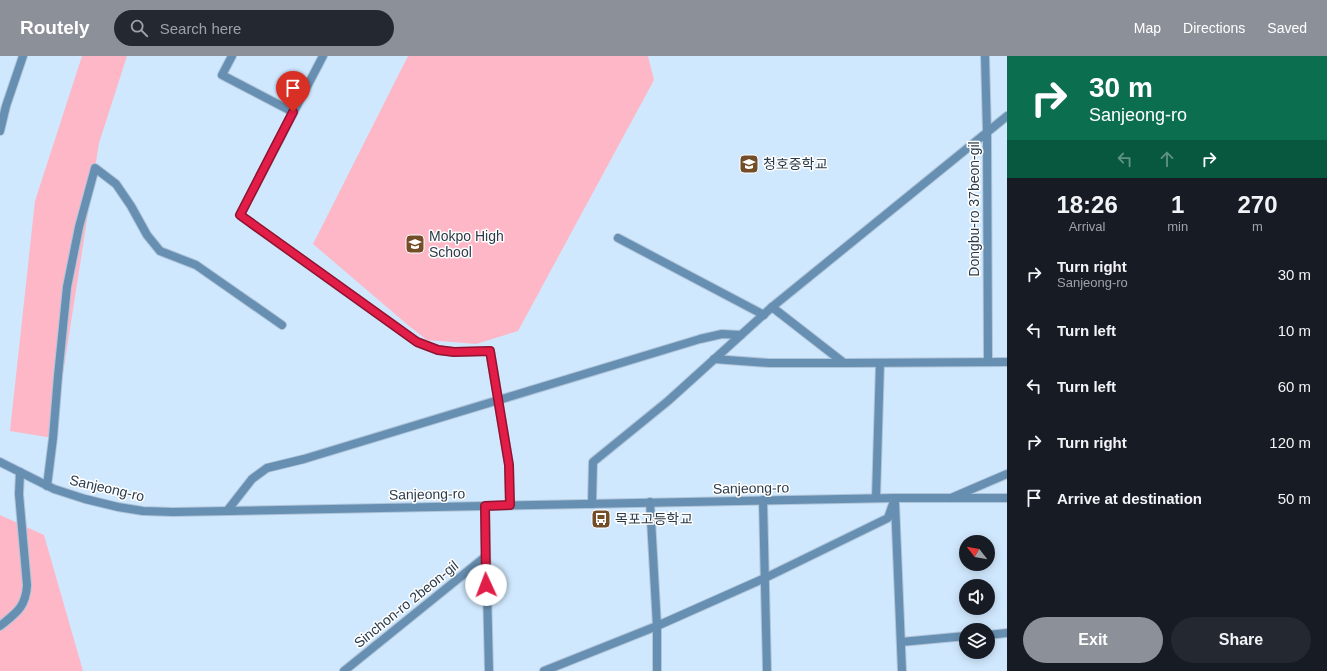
<!DOCTYPE html>
<meta charset="utf-8">
<style>
:root{--surface:#171b24;--page:#242831;--text:#f1f3f6;--muted:#9ea1a6;--accent:#8c9099}
body{margin:0;font-family:Arial,"Noto Sans KR",sans-serif;background:var(--page);color:var(--text);height:100vh;display:flex;flex-direction:column;font-size:15px;white-space:nowrap}
*{box-sizing:border-box;margin:0}
p{font-size:13px;color:var(--muted)}
.icon{flex:none;width:22px;height:22px;fill:none;stroke:currentColor;stroke-width:2;stroke-linecap:round;stroke-linejoin:round}
.map{position:relative;flex:1;overflow:hidden}
.drawer{display:flex;flex-direction:column;background:var(--surface);width:320px}
.drawer>*{flex:none}
.banner{background:#0b6e4f;color:#fff;overflow:hidden}
.needle{width:26px;rotate:301deg}
.fabs{position:absolute;left:959px;top:479px;display:grid;gap:8px}
.fabs a{display:grid;place-items:center;width:36px;height:36px;border-radius:50%;background:var(--surface);box-shadow:0 2px 10px #0003;font-size:20px}
.pin{position:absolute;display:grid;place-items:center;width:34px;height:34px;color:#fff;margin:-41px -17px;border-radius:50% 50% 50% 0;rotate:-45deg;box-shadow:0 0 4px #0007}
.pin .icon{rotate:45deg}
.me{position:absolute;width:44px;margin:-22px;rotate:358deg;stroke-linejoin:round;filter:drop-shadow(0 0 3px #0008)}
.turn{display:flex;align-items:center;gap:14px;height:84px;padding:0 16px;font-size:18px}
.turn .icon{width:52px;height:52px;stroke-width:2.5}
.turn b{display:block;font-size:28px;line-height:34px}
.lanes{display:flex;align-items:center;height:38px;padding:0 16px;background:#0003;justify-content:center;gap:20px;direction:ltr}
.lanes .off{opacity:.35}
.eta{display:flex;justify-content:space-evenly;align-items:center;height:68px;text-align:center}
.eta b{font-size:24px;font-weight:800;line-height:28px}
.cta{display:flex;gap:8px;margin-top:auto;padding:8px 16px}
.cta a{flex:1;height:46px;border-radius:24px;background:var(--accent);color:#fff;font-size:16px;font-weight:800;line-height:46px;text-align:center}
.cta a+a{background:var(--page);color:var(--text)}
ul{padding:0;list-style:none}
li{display:flex;align-items:center;gap:12px;height:56px;padding:0 16px}
li div{flex:1}
li b{display:block;font-size:15px}
li em{font-style:normal}
header{display:flex;align-items:center;gap:24px;box-sizing:border-box;height:56px;padding:0 20px;background:var(--accent);color:#fff}
header strong{font-size:19px}
nav{display:flex;gap:22px;margin-inline-start:auto;font-size:14px}
.search{width:280px;height:36px;background:var(--page);display:flex;align-items:center;gap:10px;box-sizing:border-box;padding:0 14px;border-radius:22px;color:var(--muted);font-size:15px}
main{display:flex;flex:1;min-height:0}
.map>svg:first-child{display:block}
.green{fill:#fdb7c6}
.lines{fill:none;stroke-linecap:round;stroke-linejoin:round}
.service-casing{stroke:#afc5da;stroke-width:10}
.minor-casing{stroke:#afc5da;stroke-width:10}
.tertiary-casing{stroke:#afc5da;stroke-width:10}
.service{stroke:#678fb1;stroke-width:8}
.minor{stroke:#678fb1;stroke-width:8}
.tertiary{stroke:#678fb1;stroke-width:8}
.route-casing{stroke:#92132f;stroke-width:10}
.route{stroke:#e11d48;stroke-width:7}
.labels{text-anchor:middle;stroke-width:3;stroke-linejoin:round;paint-order:stroke}
.poi-label{font-size:14px;fill:#2b3b4a;stroke:#fff;text-anchor:start}
.street-label{font-size:14px;fill:#2b3b4a;stroke:#fff}
</style>
<header>
<strong>Routely</strong>
<div class="search"><svg class="icon" aria-label="search" viewBox="0 0 24 24"><circle cx="10" cy="10" r="6"/><path d="M15 15l6 6"/></svg>Search here</div>
<nav><a>Map</a><a>Directions</a><a>Saved</a></nav>
</header>
<main>
<div class="map">
<svg width="1007" height="615" viewBox="0 0 1007 615">
<rect width="100%" height="100%" fill="#d0e8fe"/>
<g class="green">
<path d="M82,0H127L99,87L53,382L10,375L35,145Z"/>
<path d="M408,0H648L654,24L518,275L476,288L427,284L409,270L313,188Z"/>
<path d="M0,459L44,479L83,615H0Z"/>
</g>
<g class="lines">
<defs>
<g id="service">
<path d="M618,182L764,259"/>
<path d="M714,303L769,307H844"/>
<path d="M47,430L53,382L58,320L67,231L79,171L95,112L116,128L131,150L147,179L160,195L196,209L282,269"/>
<path d="M988,579L1007,577"/>
<path d="M901,586L966,580"/>
</g>
<g id="minor">
<path d="M232,0L222,19L293,56"/>
<path d="M323,0L240,159L417,286L438,294L454,296L490,295L509,409L510,449"/>
<path d="M985,0L987,76L988,306"/>
<path d="M0,75L6,50L23,0"/>
<path d="M772,251L844,307L1007,306"/>
<path d="M876,442L880,307"/>
<path d="M951,442L1007,418"/>
<path d="M763,444L767,615"/>
<path d="M650,446L657,570V615"/>
<path d="M895,447L902,615"/>
<path d="M592,448L593,406L668,345L741,279"/>
<path d="M485,450L489,615"/>
<path d="M227,455L252,423L267,412L304,403L700,283L722,278L741,279L772,251L1007,60"/>
<path d="M0,570C16,557 26,551 27,529L19,438L20,416"/>
<path d="M344,615L485,501"/>
<path d="M544,615L657,570L765,522L888,462L895,442"/>
</g>
<path id="tertiary" d="M0,406L54,433L85,443L118,451L143,455L173,456L895,442H1007"/>
</defs>
<use href="#service" class="service-casing"/>
<use href="#minor" class="minor-casing"/>
<use href="#tertiary" class="tertiary-casing"/>
<use href="#service" class="service"/>
<use href="#minor" class="minor"/>
<use href="#tertiary" class="tertiary"/>
</g>
<g class="lines">
<defs>
<path id="route" d="M293,56L240,159L417,286L438,294L454,296L490,295L509,409L510,449L485,450L486,529"/>
</defs>
<use href="#route" class="route-casing"/>
<use href="#route" class="route"/>
</g>
<defs>
<symbol id="school-square" viewBox="-11 -11 22 22"><rect x="-9" y="-9" width="18" height="18" rx="4" fill="#724d28" stroke="#fff"/><path d="M0-5L7-2L0 1L-7-2ZM-4 1L0 2.5L4 1V4Q0 6-4 4Z" fill="#fff"/></symbol>
<symbol id="bus-square" viewBox="-11 -11 22 22"><rect x="-9" y="-9" width="18" height="18" rx="4" fill="#724d28" stroke="#fff"/><path d="M-5-6H5V4H4V6H2V4H-2V6H-4V4H-5ZM-3.5-4V0h7V-4ZM-3.5 1.2v1.5H-2V1.2ZM2 1.2v1.5H3.5V1.2Z" fill="#fff"/></symbol>
</defs>
<g fill-rule="evenodd">
<use href="#school-square" x="738" y="97" width="22" height="22"/>
<use href="#school-square" x="404" y="177" width="22" height="22"/>
<use href="#bus-square" x="590" y="452" width="22" height="22"/>
</g>
<g class="labels">
<g class="poi-label">
<text x="763" y="113">청호중학교</text>
<text x="429" y="185">Mokpo High<tspan x="429" dy="16">School</tspan></text>
<text x="615" y="468">목포고등학교</text>
</g>
<g class="street-label">
<text transform="translate(974 153) rotate(-90)" y="5">Dongbu-ro 37beon-gil</text>
<text transform="translate(107 432) rotate(13)" y="5">Sanjeong-ro</text>
<text transform="translate(751 432) rotate(-1)" y="5">Sanjeong-ro</text>
<text transform="translate(427 438) rotate(-1)" y="5">Sanjeong-ro</text>
<text transform="translate(406 548) rotate(-39)" y="5">Sinchon-ro 2beon-gil</text>
</g>
</g>
</svg>
<div class="fabs">
<a><svg class="needle" viewBox="-14 -14 28 28"><path d="M0-13l5 13h-10z" fill="#e53935"/><path d="M0 13l5-13h-10z" fill="#9ea1a6"/></svg></a>
<a><svg class="icon" aria-label="sound" viewBox="0 0 24 24"><path d="M4 9h4l5-4v14l-5-4H4zM17 9q2 3 0 6"/></svg></a>
<a><svg class="icon" aria-label="layers" viewBox="0 0 24 24"><path d="M12 4l9 5-9 5-9-5zM3 14l9 5 9-5"/></svg></a>
</div>
<div class="pin" style="left:293px;top:56px;background:#d93025"><svg class="icon" aria-label="arrive" viewBox="0 0 24 24"><path d="M6 21V4h12l-3 4 3 4H6"/></svg></div>
<svg class="me" style="left:486px;top:529px" viewBox="-20 -20 40 40"><circle r="19" fill="#fff"/><path d="M0-13L10 11 0 6-10 11z" fill="#e11d48"/></svg>
</div>
<section class="drawer">
<div class="banner">
<div class="turn"><svg class="icon" aria-label="right" viewBox="0 0 24 24"><path d="M7 20v-9h11M14 6l5 5-5 5"/></svg><div><b>30 m</b>Sanjeong-ro</div></div>
<div class="lanes"><svg class="icon off" aria-label="left" viewBox="0 0 24 24"><path d="M17 20v-9H6M10 6l-5 5 5 5"/></svg><svg class="icon off" aria-label="ahead" viewBox="0 0 24 24"><path d="M12 20V5M6 11l6-6 6 6"/></svg><svg class="icon" aria-label="right" viewBox="0 0 24 24"><path d="M7 20v-9h11M14 6l5 5-5 5"/></svg></div>
</div>
<div class="eta">
<div><b>18:26</b><p>Arrival</p></div>
<div><b>1</b><p>min</p></div>
<div><b>270</b><p>m</p></div>
</div>
<ul>
<li><svg class="icon" aria-label="right" viewBox="0 0 24 24"><path d="M7 20v-9h11M14 6l5 5-5 5"/></svg><div><b>Turn right</b><p>Sanjeong-ro</p></div><em>30 m</em></li>
<li><svg class="icon" aria-label="left" viewBox="0 0 24 24"><path d="M17 20v-9H6M10 6l-5 5 5 5"/></svg><div><b>Turn left</b></div><em>10 m</em></li>
<li><svg class="icon" aria-label="left" viewBox="0 0 24 24"><path d="M17 20v-9H6M10 6l-5 5 5 5"/></svg><div><b>Turn left</b></div><em>60 m</em></li>
<li><svg class="icon" aria-label="right" viewBox="0 0 24 24"><path d="M7 20v-9h11M14 6l5 5-5 5"/></svg><div><b>Turn right</b></div><em>120 m</em></li>
<li><svg class="icon" aria-label="arrive" viewBox="0 0 24 24"><path d="M6 21V4h12l-3 4 3 4H6"/></svg><div><b>Arrive at destination</b></div><em>50 m</em></li>
</ul>
<div class="cta"><a>Exit</a><a>Share</a></div>
</section>
</main>
